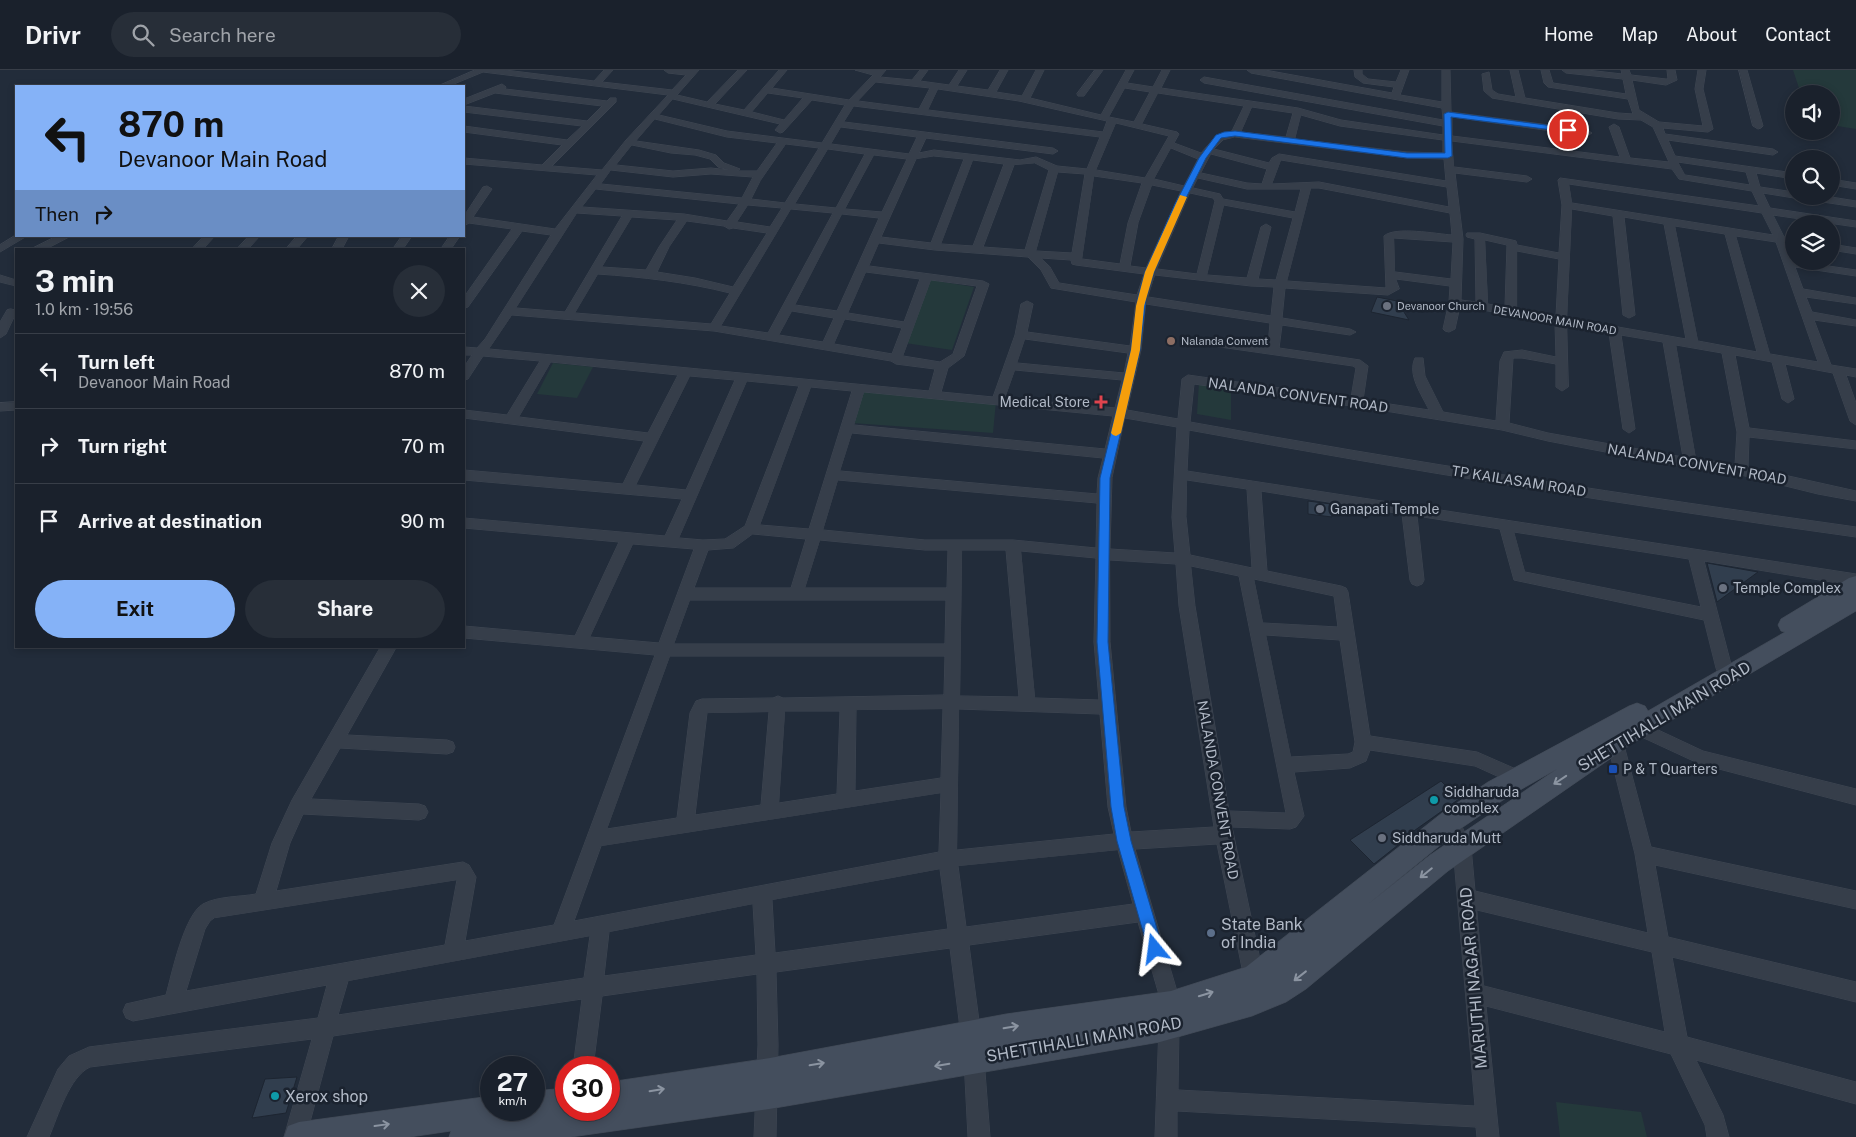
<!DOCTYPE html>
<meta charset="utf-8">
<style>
:root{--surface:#1a212c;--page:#272e38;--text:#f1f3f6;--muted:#9fa3a9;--line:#383e48;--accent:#85b2f7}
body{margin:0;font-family:"Public Sans",sans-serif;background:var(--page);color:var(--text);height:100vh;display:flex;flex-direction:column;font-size:19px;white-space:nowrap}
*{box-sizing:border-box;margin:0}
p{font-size:16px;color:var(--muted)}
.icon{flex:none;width:28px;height:28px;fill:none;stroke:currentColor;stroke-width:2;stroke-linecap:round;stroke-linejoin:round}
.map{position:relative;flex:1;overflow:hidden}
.panel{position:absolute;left:15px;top:178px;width:450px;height:400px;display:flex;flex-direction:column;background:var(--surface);border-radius:0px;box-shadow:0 2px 8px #0003,0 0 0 1px var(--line)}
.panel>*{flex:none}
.top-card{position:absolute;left:15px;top:15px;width:450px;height:152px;border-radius:0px;box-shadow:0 2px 8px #0003,0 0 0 1px var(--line);background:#85b2f7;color:#111;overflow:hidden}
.fabs{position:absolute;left:1785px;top:15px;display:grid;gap:10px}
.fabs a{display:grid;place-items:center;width:55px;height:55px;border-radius:50%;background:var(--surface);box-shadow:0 2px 8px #0003,0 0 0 1px var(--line);font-size:25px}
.speed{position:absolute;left:480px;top:986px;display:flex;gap:10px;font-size:25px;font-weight:700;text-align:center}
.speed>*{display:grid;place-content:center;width:65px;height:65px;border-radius:50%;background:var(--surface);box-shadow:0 2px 8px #0003,0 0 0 1px var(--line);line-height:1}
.speed small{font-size:12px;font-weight:400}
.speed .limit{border:8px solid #d22;background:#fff;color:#111}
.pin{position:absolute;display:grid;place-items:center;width:42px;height:42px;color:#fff;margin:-21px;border:2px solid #fff;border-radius:50%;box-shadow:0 1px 5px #0007}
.me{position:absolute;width:55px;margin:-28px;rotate:344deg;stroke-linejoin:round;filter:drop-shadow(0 0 4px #0008)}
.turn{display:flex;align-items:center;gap:18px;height:105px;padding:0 20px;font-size:22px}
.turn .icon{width:65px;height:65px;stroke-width:2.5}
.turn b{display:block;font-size:35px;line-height:42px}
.then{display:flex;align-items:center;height:48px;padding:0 20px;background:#0003;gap:10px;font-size:19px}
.round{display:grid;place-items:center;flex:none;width:52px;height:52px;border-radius:26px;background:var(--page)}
.headline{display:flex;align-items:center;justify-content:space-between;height:85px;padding:0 20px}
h1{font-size:30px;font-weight:700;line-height:38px}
.action{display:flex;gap:10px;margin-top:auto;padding:10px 20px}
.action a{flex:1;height:58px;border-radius:30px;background:var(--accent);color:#111;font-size:20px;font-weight:700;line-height:58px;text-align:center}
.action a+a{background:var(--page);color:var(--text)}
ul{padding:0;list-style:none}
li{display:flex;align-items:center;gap:15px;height:75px;padding:0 20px;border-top:1px solid var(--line)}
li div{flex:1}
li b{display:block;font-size:19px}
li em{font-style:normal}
header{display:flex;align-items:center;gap:30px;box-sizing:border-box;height:70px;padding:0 25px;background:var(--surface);border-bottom:1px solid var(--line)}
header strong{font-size:24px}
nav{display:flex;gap:28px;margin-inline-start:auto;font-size:18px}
.search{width:350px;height:45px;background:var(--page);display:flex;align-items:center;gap:12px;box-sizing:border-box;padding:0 18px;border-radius:28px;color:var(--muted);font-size:19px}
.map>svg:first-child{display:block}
.green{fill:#24393b}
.building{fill:#313e4e;stroke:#1d2531}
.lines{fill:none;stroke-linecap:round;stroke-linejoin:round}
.street-casing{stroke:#3f4753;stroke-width:1}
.secondary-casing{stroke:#3f4753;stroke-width:1}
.street{fill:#363e4a;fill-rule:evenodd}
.secondary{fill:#444e5d;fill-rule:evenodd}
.oneway{stroke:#8b94a1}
.route{fill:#1a73e8;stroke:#114b97}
.slow{fill:#f59e0b}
.worship-dot{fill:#6b7280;stroke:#1b232f;stroke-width:2}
.education-dot{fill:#8d6e63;stroke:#1b232f;stroke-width:2}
.health-dot{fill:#e0444e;stroke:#1b232f;stroke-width:2}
.transit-dot{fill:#1a4fb4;stroke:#1b232f;stroke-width:2}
.culture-dot{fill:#0f9aa8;stroke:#1b232f;stroke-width:2}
.service-dot{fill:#5c6f8a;stroke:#1b232f;stroke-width:2}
.labels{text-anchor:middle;stroke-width:5;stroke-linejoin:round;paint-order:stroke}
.far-poi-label{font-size:11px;fill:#b1b9c6;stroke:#1b232f;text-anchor:start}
.far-street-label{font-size:11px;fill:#b1b9c6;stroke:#1b232f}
.street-label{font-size:14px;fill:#b1b9c6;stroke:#1b232f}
.poi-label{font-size:14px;fill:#b1b9c6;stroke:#1b232f;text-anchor:start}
.near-street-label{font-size:16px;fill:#b1b9c6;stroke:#1b232f}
.near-poi-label{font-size:16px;fill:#b1b9c6;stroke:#1b232f;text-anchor:start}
</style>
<header>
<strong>Drivr</strong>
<div class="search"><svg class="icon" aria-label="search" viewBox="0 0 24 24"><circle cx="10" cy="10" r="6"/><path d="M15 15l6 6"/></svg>Search here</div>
<nav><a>Home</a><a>Map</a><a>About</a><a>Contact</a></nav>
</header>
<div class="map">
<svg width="1856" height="1067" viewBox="0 0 1856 1067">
<rect width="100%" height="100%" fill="#222c3a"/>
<g class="green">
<path d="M1793,0H1856V59L1831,55V24H1801Z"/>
<path d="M931,210L974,217L952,280L905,273Z"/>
<path d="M553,293L593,297L577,328L537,324Z"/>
<path d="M1199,312L1231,318V350L1197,344Z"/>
<path d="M860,321L996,331L993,363L852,353Z"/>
<path d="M1556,1032L1641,1042L1647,1067H1560Z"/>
</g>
<g class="building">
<path d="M1377,227L1397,231L1409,250L1371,242Z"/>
<path d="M1308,431L1331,434L1332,447L1308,444Z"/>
<path d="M1707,493L1758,502L1717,532Z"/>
<path d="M1441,711L1459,729L1411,763L1412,764L1374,794L1350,770Z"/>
<path d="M297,1007L286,1043L252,1048L265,1009Z"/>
</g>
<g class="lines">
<defs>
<g id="street">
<path d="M475,0H505L594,11L604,0H613L602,12L672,20L686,5L668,3L664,0H699L677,25L707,32L738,0H747L715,34L744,40L779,0H787L772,18L849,30L873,5L855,0H886L880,7L912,10L920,0H928L920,11L949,15L959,0H967L957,16L988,20L1000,0H1008L996,22L1022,26L1036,0H1044L1030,28L1101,45L1126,0H1134L1127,13L1153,17L1162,0H1170L1161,18L1298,38L1341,50L1443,65V56L1204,13L1200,10L1204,7L1443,50L1442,38L1251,3L1247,0H1265L1392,23L1394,17L1363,13L1355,7L1354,0H1362V4L1368,9L1396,12L1401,0H1409L1400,25L1442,32V0H1450L1451,42L1587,60L1592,63L1587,66L1452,47V66L1620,87L1609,57L1614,54L1619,57L1630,88L1669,92L1653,57L1641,50L1618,49L1492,28L1484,21L1482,4L1489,2L1492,20L1498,24L1516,27L1510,0H1518L1525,28L1618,43L1633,44L1628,29L1548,17L1544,13L1541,0H1549L1553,13L1626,24L1623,9L1566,3L1562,0H1587L1622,4L1621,0H1629L1631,5L1666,9H1668L1667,0H1675L1677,10L1666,15L1632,10L1639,40L1659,52L1703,56L1695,19L1698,0H1706L1703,19L1713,59L1708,62L1663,58L1665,64L1773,79L1778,82L1773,85L1668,70L1675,86L1794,103V109L1756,103L1760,117L1794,122V126H1798L1794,128L1763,123L1770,138L1856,151V157L1773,145L1784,167L1794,169V175L1787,174L1794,191L1856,200V206L1795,197L1803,219L1856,228V234L1806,227L1812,242L1856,250V256L1814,250L1831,295L1856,299V307L1846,305L1856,333V355L1850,351L1833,303L1785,294L1794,329L1788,333L1782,329L1772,292L1735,285L1749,358L1856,371V379L1749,367L1748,397L1856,421V431L1818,424L1741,405L1658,392L1548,371L1502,360L1373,339L1194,314L1190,352C1411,392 1633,426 1856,457V467C1633,436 1411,401 1189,360L1187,401L1856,504V516L1704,491L1732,598L1730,603L1724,604L1718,603L1716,598L1704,550L1514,510L1500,459L1417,446L1424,510L1422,514L1417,516L1412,514L1410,510L1402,444L1261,421L1267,501L1341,516L1346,518L1348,522L1370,666L1477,682L1525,703L1528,708L1525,713L1519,716L1475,696L1370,680L1366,691L1350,698L1294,702L1304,746L1296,757L1290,759L1232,757L1265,913L1262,920L1255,923L1248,920L1245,913L1217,774L1135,779L1181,935L1178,942L1171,945L1164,942L1138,852L969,875L981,966L978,973L971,976L964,973L961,966L950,878L776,902L778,975L776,1067H754L758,975L757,904L602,926L593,998H573L582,929L333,966L306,1067H284L312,969L90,997C69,1007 58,1046 49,1067H27L58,999L69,986L89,977L318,948L327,915L133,951L126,948L123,941L126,934L166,925C172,903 184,845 203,834C218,826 240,827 256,824L272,773L292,730L381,576H397L347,665L447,670L453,672L455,677L453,682L447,684L340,678L311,729L419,734L425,736L428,742L425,748L419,750L303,744L290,773L276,821L463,792L469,795L476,807L465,871L554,855L655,585L464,568V556L575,566L619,472L464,458V448L665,466L682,429L464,410V400L623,414L644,371L464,348V340L507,345L540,291L483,286L468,309L464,310V297L472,285H464V277L477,278L485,269L551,165L522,161L468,237L464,238V227L512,159L469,153L464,156V146L483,117L487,116L492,119L473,147L555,159L597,105L464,94V88L542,95L562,75L464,62V56L567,70L582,56L464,42V36L587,51L602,36L495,23L464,35V29L502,14L506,17L505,19L607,31L610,28H616V32L552,96L602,100L626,70L668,25L483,2L449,16H438ZM876,12L930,18L919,39L858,31ZM1125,18L1150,22L1134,52L1109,47ZM938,19L1019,31L1107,51L1103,62L928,40ZM768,23L803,28L784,50L752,42ZM1158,23L1244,36L1232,61L1216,66L1201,83L1174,73L1179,64L1177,62L1142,54ZM673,29L780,54L775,60L780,63L783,62L812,30L845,35L822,73L727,61L659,45ZM854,36L1100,67L1087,99L1057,96L1036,87L1020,90L934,80L919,83L926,68L1053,84L1058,81L1053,78L844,52ZM1252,37L1293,43L1286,67L1241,62ZM1301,45L1340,56L1443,70V83L1407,82L1295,69ZM655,49L727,67L777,73L757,101H737L740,99L724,93L716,85L699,80L636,71ZM1116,53L1169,66L1145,108L1096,100ZM841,57L917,67L909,84L831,74ZM1235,67L1407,88L1444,89L1446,111L1279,84L1272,88L1269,93L1214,79L1223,70ZM1452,71L1672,99L1679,109L1752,121L1759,136L1560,108L1558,110L1562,135L1559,183L1517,175L1516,171L1512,170L1480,163H1467L1466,165L1467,167L1475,169L1476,232L1461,230L1463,169L1455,103L1527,112L1532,109L1527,106L1454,97ZM786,74L819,78L785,133L751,129L760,111ZM632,75L671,83L695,85L710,89L718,97L729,100L711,98L673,101L616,95ZM1171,78L1198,89L1184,116L1154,109ZM828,79L865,84L836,138L795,134ZM1211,84L1267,99L1262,114L1247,113L1201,103ZM874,85L907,89L882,142L845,139ZM934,86L964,89L931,173L881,167L916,89ZM973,90L1004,94L973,176L941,174ZM1281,90L1447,117L1449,137L1319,112L1272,114ZM1678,92L1746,102L1750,115L1685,105ZM1035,93L1049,100L1025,180L983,177L1014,95ZM611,100L673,107L711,104L753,107L742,128L601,114ZM1058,102L1085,104L1072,183L1036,181ZM1094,106L1142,113L1128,153L1120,194L1082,189ZM1198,108L1247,119H1301L1295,142L1223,129L1220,124L1193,118ZM1569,114L1762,143L1773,165L1572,133ZM1152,115L1181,121L1146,198L1130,196L1138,153ZM1311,118H1319L1450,143L1452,165C1437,164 1395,156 1384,166L1386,218L1287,211ZM596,119L739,134L727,151L684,144L582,137ZM1190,123L1213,128L1215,131L1197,204L1157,199ZM748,135L782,138L770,157L737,152ZM1224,135L1293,148L1276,210L1258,209L1271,157L1266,154L1261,157L1247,208L1207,205ZM791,139L833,143L768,263L721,256ZM1572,139L1613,146L1623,245L1629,248L1635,245L1624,147L1664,154L1686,269L1567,248ZM577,143L622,146L565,242L516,238ZM842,144L879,148L837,241L795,235ZM632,147L677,150L659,177L646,200L602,197ZM687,151L724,156L729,159L733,158L767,163L733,217L695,208L657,202L669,177ZM1675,156L1725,164L1757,282L1698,271ZM1736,166L1776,172L1818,292L1770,284ZM1394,168L1453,172L1451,209L1395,202ZM1485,170L1507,175L1505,237L1488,234ZM879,173L935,180L1028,187L1041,200L1051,218L1136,232L1130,276L1027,262L1033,234L1027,231L1021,234L1015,265L993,327L941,322L948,298L964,286L989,214L983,211L869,196ZM1517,181L1559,189L1556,246L1517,239ZM1041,188L1071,190L1072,194L1076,195L1144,204L1137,225L1059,213L1050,197ZM866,202L920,209L904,252L848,243ZM598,204C643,207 686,212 730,223L711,254L575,243ZM1155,205L1251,216L1274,217L1271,246L1148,227ZM1396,209L1450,216L1449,232L1443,259L1445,261L1449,262L1455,259L1460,236L1555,253L1556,287L1522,280L1504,282L1500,291L1496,351L1443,342L1425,306L1423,288H1415C1407,305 1422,325 1429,340L1363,330L1368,296L1360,290L1279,278L1282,255L1350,265L1356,262L1350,259L1282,248L1285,218L1388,225L1399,219ZM931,210L977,216L953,284L940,292L903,286ZM1146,234L1270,253L1268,276L1213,268L1207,272L1213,276L1353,296L1356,298L1351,328L1188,305L1182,309L1178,349L1127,340L1141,280ZM792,241L834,248L823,272L779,265ZM512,245L714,261L891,291L896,294L935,299L929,321L489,279ZM845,249L902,258L892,284L834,274ZM1567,255L1609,263L1623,359L1629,363L1635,359L1621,265L1663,272L1683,387L1548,363L1509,353L1513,288H1522L1556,294V317L1562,321L1568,317ZM1025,269L1128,283L1124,303L1017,293ZM1676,275L1722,283L1737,362L1735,395L1696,389ZM551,292L678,305L648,363L519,347ZM1015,300L1122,310L1115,338L1005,328ZM690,306L735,310L686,420L636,415ZM747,311L799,316L745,456L725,469L703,470L679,468ZM811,317L852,321L809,459L760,455ZM864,322L1113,346L1105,379L854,355ZM1125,348L1177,357L1172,447L1175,483L1110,479L1112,408ZM852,363L1103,388L1098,408L1097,424L840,401ZM838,410L1097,433L1096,478L1013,470H925L823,460ZM1187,410L1247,419L1252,498L1190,485L1186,447ZM1514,462L1689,489L1701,537L1525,502ZM753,464L806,469L791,518H694L708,480L733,478ZM820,470L925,480H948L947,518H805ZM633,474L694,479L659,573L590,567ZM962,480H1006L1019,627L960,626ZM1021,481L1096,488L1094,572L1099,630L1035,628ZM1110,490L1176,494L1179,536L1214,757L1131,762L1126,737L1110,572ZM1191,496L1239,506L1286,743L1229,741L1195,536ZM1254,509L1334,526L1338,557L1263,553ZM690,530H946L945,574H674ZM1266,565L1340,570L1355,672L1353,682L1348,684L1291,687ZM670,586H945L944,625L783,628L778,626L773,628L702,629L696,631L690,643L677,748L607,759ZM943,639L941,708L855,721L856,640ZM959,639L1100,644L1108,737L1114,764L957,780ZM785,641H840L837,724L779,733ZM769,642L761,735L695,745L707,643ZM941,723L939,782L574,851L601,776ZM1118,780L1133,834L966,857L958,796ZM940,799L948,859L775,883L772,830ZM457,810L445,875L186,921L205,859L210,851L214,848ZM753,834L756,885L604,906L609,862ZM590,866L584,908L338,945L348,911Z"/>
<path d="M1095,0H1103L1084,26H1078L1077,24Z"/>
<path d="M1739,0H1747L1763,56L1761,58L1758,59L1753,56Z"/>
<path d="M1831,109L1856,113V119L1831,115Z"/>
<path d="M1798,126H1825L1856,131V137L1803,129Z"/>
<path d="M16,165L27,166L0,182V175Z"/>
<path d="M57,166H71L46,179H31Z"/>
<path d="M204,166H215L203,179H192Z"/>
<path d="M249,166H260L248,179H237Z"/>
<path d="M297,166H308L297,179H286Z"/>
<path d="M339,166H349L342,179H332Z"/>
<path d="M402,166H412L403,179H393Z"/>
<path d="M450,166H460L451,179H441Z"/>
<path d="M1831,174L1856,178V184L1831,180Z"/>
<path d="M0,205L16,210V216L0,212Z"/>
<path d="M11,239L15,240L16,243L6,264L0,268V252L7,240Z"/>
<path d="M16,332V340L0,341V333Z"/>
<path d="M1639,651L1703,681L1856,719V735L1700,694L1633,663L1631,658L1633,653Z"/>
<path d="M1613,657L1619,659L1621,664L1651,777L1856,821V839L1655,795L1668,867L1856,912V932L1672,887L1687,967L1856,1012V1034L1696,990L1723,1045L1729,1067H1707L1705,1055L1671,984L1486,936L1499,1067H1477L1476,1057L1177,1041V1067H1155L1159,956L1162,949L1169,946L1176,949L1179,956L1178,1020L1475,1036L1453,777L1442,751L1445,745L1451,743L1457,745L1471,777L1475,821L1648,863L1635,784L1605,664L1607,659ZM1477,840L1652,882L1665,962L1484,916Z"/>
<path d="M974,979L981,982L984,989L990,1067H968L964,989L967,982Z"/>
</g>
<path id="secondary" d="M1856,506V541L1633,673L1448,801L1306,919L1286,932L1252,946L1160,972L769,1039L571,1067H449L451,1061L410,1067H284L288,1056L299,1052L491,1026V1040H512L510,1045L522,1044L521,1040H534V1021L566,1018V1040H609V1012L770,988L1006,944L1171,921L1246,897L1442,743L1488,712L1629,636L1637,633L1645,636L1648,641L1785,562L1781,561L1778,555L1781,549L1849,508ZM1557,699L1430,785L1367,835L1460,759L1506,728Z"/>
</defs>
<use href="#street" class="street-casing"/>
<use href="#secondary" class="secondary-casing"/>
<use href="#street" class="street"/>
<use href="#secondary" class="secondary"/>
</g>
<defs><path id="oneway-shaft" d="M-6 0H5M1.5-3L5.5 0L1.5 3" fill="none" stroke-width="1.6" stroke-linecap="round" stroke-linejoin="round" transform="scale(1.25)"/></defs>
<g class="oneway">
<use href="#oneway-shaft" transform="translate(1560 710) rotate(146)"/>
<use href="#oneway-shaft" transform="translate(1426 803) rotate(141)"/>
<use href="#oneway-shaft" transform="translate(1300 906) rotate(142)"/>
<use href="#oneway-shaft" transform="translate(1206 924) rotate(-17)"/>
<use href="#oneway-shaft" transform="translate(1011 957) rotate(-9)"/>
<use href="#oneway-shaft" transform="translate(817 994) rotate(-10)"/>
<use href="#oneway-shaft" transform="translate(942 995) rotate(170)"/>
<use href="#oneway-shaft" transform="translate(657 1020) rotate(-9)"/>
<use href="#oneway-shaft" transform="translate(382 1055) rotate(-8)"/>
</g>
<path class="route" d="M1448,42L1568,58L1572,60L1568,62L1451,47L1452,86L1448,88H1407L1235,66L1221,68L1206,88L1183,134L1154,202L1146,228L1140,280L1110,408L1108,572L1124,737L1131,771L1163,879L1160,884L1155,886L1150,884L1148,879L1117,771L1111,737L1097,572L1100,408L1131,280L1138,228L1145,202L1175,134L1199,88L1216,65L1224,62L1235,61L1407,83H1445L1444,44Z"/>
<path class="slow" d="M1180,125L1187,127L1154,202L1144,236L1140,280L1121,363L1116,366L1113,365L1111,363L1131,280L1136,236L1145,202Z"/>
<g class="worship-dot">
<circle cx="1387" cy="236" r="5"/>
<circle cx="1320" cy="439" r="5"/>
<circle cx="1723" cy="518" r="5"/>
<circle cx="1382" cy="768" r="5"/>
</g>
<circle class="education-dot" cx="1171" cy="271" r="5"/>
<path class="health-dot" d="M1098.5 324.5h5v5h5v5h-5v5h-5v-5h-5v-5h5z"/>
<rect class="transit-dot" x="1608" y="694" width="10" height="10" rx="2.5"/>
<g class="culture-dot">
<circle cx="1434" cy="730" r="5"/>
<circle cx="275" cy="1026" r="5"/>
</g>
<circle class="service-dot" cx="1211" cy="863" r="5"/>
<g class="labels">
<g class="far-poi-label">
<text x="1397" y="240">Devanoor Church</text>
<text x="1181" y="275">Nalanda Convent</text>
</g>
<g class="far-street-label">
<text transform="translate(1555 250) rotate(10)" y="4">DEVANOOR MAIN ROAD</text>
</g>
<g class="street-label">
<text transform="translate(1298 325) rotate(8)" y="5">NALANDA CONVENT ROAD</text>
<text transform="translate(1697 394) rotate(10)" y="5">NALANDA CONVENT ROAD</text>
<text transform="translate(1519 411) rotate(9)" y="5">TP KAILASAM ROAD</text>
<text transform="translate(1218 720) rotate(80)" y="5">NALANDA CONVENT ROAD</text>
</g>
<g class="poi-label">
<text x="1090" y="337" text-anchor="end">Medical Store</text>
<text x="1330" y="444">Ganapati Temple</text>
<text x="1733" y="523">Temple Complex</text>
<text x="1623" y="704">P &amp; T Quarters</text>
<text x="1444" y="727">Siddharuda<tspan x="1444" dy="16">complex</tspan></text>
<text x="1392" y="773">Siddharuda Mutt</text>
</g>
<g class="near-street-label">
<text transform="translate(1664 646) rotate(-31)" y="6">SHETTIHALLI MAIN ROAD</text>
<text transform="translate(1473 908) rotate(-95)" y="6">MARUTHI NAGAR ROAD</text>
<text transform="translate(1084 969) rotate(-10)" y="6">SHETTIHALLI MAIN ROAD</text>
</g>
<g class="near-poi-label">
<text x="1221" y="860">State Bank<tspan x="1221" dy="18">of India</tspan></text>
<text x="285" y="1032">Xerox shop</text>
</g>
</g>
</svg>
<div class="fabs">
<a><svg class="icon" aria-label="sound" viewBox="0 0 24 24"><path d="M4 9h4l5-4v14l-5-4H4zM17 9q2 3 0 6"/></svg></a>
<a><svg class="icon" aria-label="search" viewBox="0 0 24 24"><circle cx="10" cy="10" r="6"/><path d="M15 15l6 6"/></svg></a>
<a><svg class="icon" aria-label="layers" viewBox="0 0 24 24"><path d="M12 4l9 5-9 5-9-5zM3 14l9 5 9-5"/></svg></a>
</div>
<div class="speed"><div>27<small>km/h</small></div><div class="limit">30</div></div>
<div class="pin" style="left:1568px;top:60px;background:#d93025"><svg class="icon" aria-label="arrive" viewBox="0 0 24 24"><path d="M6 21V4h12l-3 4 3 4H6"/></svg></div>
<svg class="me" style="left:1155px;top:879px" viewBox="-20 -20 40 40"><path d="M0-17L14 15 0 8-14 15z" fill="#1a73e8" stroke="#fff" stroke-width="4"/></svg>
<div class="top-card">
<div class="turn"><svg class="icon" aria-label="left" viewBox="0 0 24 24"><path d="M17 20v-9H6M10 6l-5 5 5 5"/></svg><div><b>870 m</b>Devanoor Main Road</div></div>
<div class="then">Then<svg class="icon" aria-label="right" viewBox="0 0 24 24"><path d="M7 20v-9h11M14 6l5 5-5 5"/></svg></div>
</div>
<section class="panel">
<div class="headline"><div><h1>3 min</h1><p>1.0 km · 19:56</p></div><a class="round"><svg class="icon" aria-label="close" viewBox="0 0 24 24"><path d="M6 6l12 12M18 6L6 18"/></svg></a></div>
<ul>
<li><svg class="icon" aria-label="left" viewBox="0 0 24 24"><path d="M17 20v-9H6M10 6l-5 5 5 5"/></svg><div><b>Turn left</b><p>Devanoor Main Road</p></div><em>870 m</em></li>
<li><svg class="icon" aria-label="right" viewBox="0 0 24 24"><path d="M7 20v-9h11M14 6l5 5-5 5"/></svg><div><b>Turn right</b></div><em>70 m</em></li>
<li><svg class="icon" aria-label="arrive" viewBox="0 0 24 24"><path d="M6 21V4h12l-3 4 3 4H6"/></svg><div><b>Arrive at destination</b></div><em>90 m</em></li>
</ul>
<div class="action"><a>Exit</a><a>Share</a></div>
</section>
</div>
